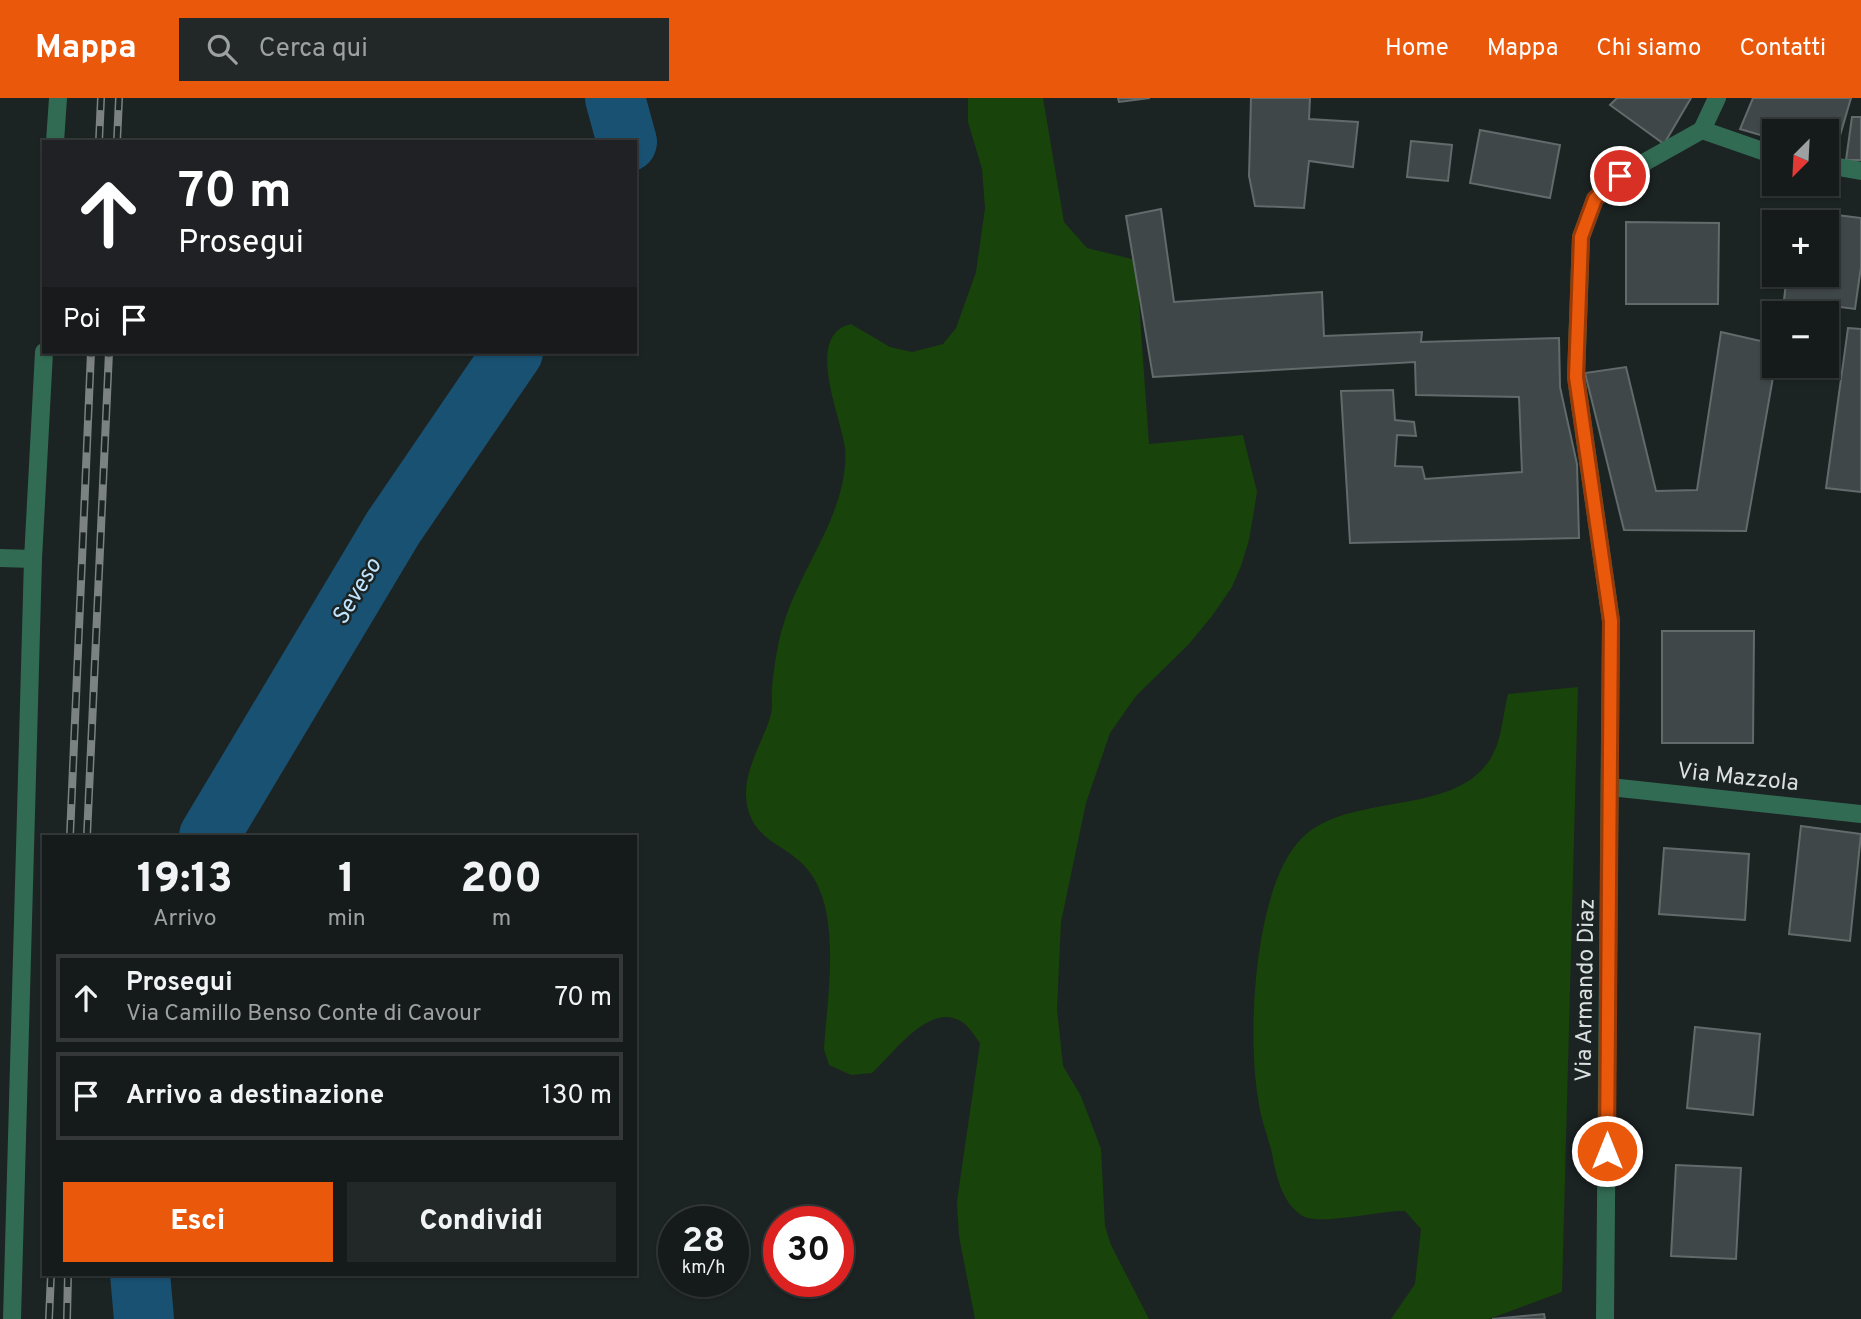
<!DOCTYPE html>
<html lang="it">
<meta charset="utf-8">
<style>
:root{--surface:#151a1a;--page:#222727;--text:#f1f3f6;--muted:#9da1a2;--line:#343839;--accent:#ea580c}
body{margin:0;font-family:Overpass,sans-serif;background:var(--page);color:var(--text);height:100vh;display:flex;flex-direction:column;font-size:26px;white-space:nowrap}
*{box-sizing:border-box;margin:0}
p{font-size:23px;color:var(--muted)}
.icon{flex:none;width:38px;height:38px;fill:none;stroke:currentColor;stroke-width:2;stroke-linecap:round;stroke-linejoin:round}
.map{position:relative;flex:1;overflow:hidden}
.drawer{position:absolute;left:42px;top:737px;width:595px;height:441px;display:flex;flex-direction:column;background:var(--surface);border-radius:0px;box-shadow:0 2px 5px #0004,0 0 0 2px var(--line)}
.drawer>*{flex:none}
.guide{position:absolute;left:42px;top:42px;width:595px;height:214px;border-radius:0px;box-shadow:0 2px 5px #0004,0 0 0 2px var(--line);background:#202124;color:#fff;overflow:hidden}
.needle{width:46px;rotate:204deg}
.controls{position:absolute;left:1762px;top:21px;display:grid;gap:14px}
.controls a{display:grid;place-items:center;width:77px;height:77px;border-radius:0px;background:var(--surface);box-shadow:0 2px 5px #0004,0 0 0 2px var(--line);font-size:35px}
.speed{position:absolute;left:658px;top:1108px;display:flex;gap:14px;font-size:35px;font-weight:700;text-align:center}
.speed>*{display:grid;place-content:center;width:91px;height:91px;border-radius:50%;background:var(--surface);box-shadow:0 2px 5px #0004,0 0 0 2px var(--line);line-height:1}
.speed small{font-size:18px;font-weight:400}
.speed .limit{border:10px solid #d22;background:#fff;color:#111}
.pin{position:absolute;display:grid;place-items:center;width:60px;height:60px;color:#fff;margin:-30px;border:4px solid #fff;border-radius:50%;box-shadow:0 2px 7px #0007}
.me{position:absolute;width:77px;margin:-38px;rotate:0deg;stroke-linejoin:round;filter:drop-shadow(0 0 5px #0008)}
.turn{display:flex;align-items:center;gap:24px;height:147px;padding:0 21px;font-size:32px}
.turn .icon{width:91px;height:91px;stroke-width:2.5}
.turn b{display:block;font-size:49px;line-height:60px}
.then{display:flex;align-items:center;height:66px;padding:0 21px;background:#0003;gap:14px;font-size:26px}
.eta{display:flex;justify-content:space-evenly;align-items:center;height:119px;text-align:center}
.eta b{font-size:42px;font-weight:800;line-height:49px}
.button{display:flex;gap:14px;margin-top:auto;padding:14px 21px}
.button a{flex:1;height:80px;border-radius:0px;background:var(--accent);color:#fff;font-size:28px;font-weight:800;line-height:80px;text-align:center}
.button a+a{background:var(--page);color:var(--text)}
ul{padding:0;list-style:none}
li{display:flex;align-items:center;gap:21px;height:88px;margin:0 14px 10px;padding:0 7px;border:4px solid var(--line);border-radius:0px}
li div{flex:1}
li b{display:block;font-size:26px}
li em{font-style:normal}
header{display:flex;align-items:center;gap:42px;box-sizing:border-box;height:98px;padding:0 35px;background:var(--accent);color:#fff}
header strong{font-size:33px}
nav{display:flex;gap:38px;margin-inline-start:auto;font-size:24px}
.search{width:490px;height:63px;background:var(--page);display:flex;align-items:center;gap:18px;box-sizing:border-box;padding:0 24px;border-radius:0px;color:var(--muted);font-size:26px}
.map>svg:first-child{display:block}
.green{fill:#18430b}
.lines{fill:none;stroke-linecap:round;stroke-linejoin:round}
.river{stroke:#195172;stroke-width:60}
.building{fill:#404749;stroke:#626a6b;stroke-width:2}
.street{stroke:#326b53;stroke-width:18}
.rail-casing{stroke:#7c8181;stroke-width:8}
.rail{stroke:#1c2323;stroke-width:5;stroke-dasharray:16;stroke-linecap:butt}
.route-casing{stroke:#983908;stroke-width:18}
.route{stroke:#ea580c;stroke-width:12}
.labels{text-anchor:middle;stroke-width:5;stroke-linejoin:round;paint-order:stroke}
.street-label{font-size:23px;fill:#dbdfdf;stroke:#1c2323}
.water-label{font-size:24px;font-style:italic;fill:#c1e5fe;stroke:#1c2323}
</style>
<header>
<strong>Mappa</strong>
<div class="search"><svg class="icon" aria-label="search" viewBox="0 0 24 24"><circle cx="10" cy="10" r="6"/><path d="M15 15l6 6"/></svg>Cerca qui</div>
<nav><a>Home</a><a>Mappa</a><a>Chi siamo</a><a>Contatti</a></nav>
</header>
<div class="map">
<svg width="1861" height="1221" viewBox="0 0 1861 1221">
<rect width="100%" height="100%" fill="#1c2323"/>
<g class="green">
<path d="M968,0H1043L1064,124L1087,150L1136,162L1149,346L1243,337L1257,394L1249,442L1241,468L1232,489L1212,518L1189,546L1136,598L1110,635L1086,705L1061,824L1057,911L1063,968L1081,998L1101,1051L1105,1128L1111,1147L1149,1221H975L959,1138L957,1103L980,945C975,939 969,928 962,924C930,902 892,957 872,975L851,977L829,967L824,951C827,900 841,824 813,779C792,744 748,747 746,697C745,669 764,642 771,616C773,608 771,599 772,590C774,570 777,547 783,528C798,477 833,434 843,382C845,372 846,360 845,350C842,321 803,237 851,226L890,249L912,254L943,246L956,230L976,174L985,110L982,71L968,24Z"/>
<path d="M1578,589L1562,1194L1489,1221H1391L1415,1186L1421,1131L1405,1113C1379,1112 1317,1129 1301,1117C1280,1102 1276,1075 1271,1051C1266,1034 1260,1017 1258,1000C1247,935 1254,787 1302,740C1349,693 1458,720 1492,658C1502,641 1503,615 1508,596Z"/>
</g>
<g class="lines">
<g class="river">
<path d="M615,0L627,44"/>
<path d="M209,738L393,430L513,254"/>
<path d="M140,1176L144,1221"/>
</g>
</g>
<g class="building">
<path d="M1118,0H1150L1119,4Z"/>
<path d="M1251,0H1310L1309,21L1358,24L1353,69L1309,63L1304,110L1255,108L1249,78Z"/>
<path d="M1617,0H1691L1664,46L1610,7Z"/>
<path d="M1753,0H1851L1834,58L1827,56V33H1774V41L1740,31Z"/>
<path d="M1852,19H1861V62H1846Z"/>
<path d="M1480,32L1560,47L1550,100L1470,85Z"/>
<path d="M1411,43L1452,47L1448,83L1407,79Z"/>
<path d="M1161,111L1174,204L1322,194L1324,238L1422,234L1421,244L1559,240L1560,289L1577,366L1579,440L1350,445L1341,293L1393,292L1395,322L1414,324L1416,338L1397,337L1395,368L1422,369L1425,381L1522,374L1519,299L1416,297L1415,264L1153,279L1126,118Z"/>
<path d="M1796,112L1861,120V169L1855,211L1784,202L1787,177H1827V124H1794Z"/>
<path d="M1626,124L1719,125L1718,206H1626Z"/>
<path d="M1848,230L1861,231V394L1826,390Z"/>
<path d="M1721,234L1774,246L1775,268L1746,433L1624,432L1585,275L1626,269L1656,393L1697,392Z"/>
<path d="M1662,533H1754L1753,645H1662Z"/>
<path d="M1801,728L1861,736L1850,843L1789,836Z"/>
<path d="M1664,750L1749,756L1745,822L1659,816Z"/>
<path d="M1695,929L1760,936L1753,1017L1687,1010Z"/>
<path d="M1676,1067L1741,1070L1736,1161L1671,1158Z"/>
<path d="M1544,1216L1545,1221H1492Z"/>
</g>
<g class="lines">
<g class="street">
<path d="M1702,32L1774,57"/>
<path d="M1702,32L1717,0"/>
<path d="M55,44L58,0"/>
<path d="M1827,67L1861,73"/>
<path d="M0,460L33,461"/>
<path d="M1610,689L1861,716"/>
<path d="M12,1221L33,461L44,254"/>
<path d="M1605,1221L1611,523L1576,279L1581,139L1595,101L1620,78L1702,32"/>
</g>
<defs>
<g id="rail">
<path d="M99,44L101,0"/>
<path d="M117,44L119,0"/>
<path d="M70,738L91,254"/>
<path d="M87,738L109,254"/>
<path d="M49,1221L51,1176"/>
<path d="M67,1221L68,1176"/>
</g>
</defs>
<use href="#rail" class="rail-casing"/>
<use href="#rail" class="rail"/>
</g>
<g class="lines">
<defs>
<path id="route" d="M1607,1053L1611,523L1576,279L1581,139L1595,101L1620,78"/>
</defs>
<use href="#route" class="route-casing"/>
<use href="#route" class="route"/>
</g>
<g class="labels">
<g class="street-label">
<text transform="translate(1738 678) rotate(6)" y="8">Via Mazzola</text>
<text transform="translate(1584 892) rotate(-89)" y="8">Via Armando Diaz</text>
</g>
<g class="water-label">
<text transform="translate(356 493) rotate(-59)" y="8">Seveso</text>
</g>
</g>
</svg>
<div class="controls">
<a><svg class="needle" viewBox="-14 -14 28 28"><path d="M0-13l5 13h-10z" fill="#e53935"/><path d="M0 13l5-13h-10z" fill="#9da1a2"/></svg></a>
<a>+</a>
<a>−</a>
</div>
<div class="speed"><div>28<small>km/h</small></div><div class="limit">30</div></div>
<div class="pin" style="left:1620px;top:78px;background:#d93025"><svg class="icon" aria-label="arrive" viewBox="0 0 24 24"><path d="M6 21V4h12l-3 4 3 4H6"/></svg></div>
<svg class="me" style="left:1607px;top:1053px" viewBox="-20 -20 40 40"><circle r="17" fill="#ea580c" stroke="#fff" stroke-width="3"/><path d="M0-11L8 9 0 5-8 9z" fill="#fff"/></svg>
<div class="guide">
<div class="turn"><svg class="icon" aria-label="ahead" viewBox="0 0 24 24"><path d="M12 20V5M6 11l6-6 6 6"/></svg><div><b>70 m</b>Prosegui</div></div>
<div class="then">Poi<svg class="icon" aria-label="arrive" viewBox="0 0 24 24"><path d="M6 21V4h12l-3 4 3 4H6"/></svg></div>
</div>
<section class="drawer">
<div class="eta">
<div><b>19:13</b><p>Arrivo</p></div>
<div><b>1</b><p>min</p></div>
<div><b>200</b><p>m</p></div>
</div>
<ul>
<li><svg class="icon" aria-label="ahead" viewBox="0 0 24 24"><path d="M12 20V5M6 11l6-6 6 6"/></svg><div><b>Prosegui</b><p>Via Camillo Benso Conte di Cavour</p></div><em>70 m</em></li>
<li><svg class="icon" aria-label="arrive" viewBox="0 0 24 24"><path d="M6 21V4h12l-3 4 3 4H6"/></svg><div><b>Arrivo a destinazione</b></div><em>130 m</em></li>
</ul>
<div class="button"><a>Esci</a><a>Condividi</a></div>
</section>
</div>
